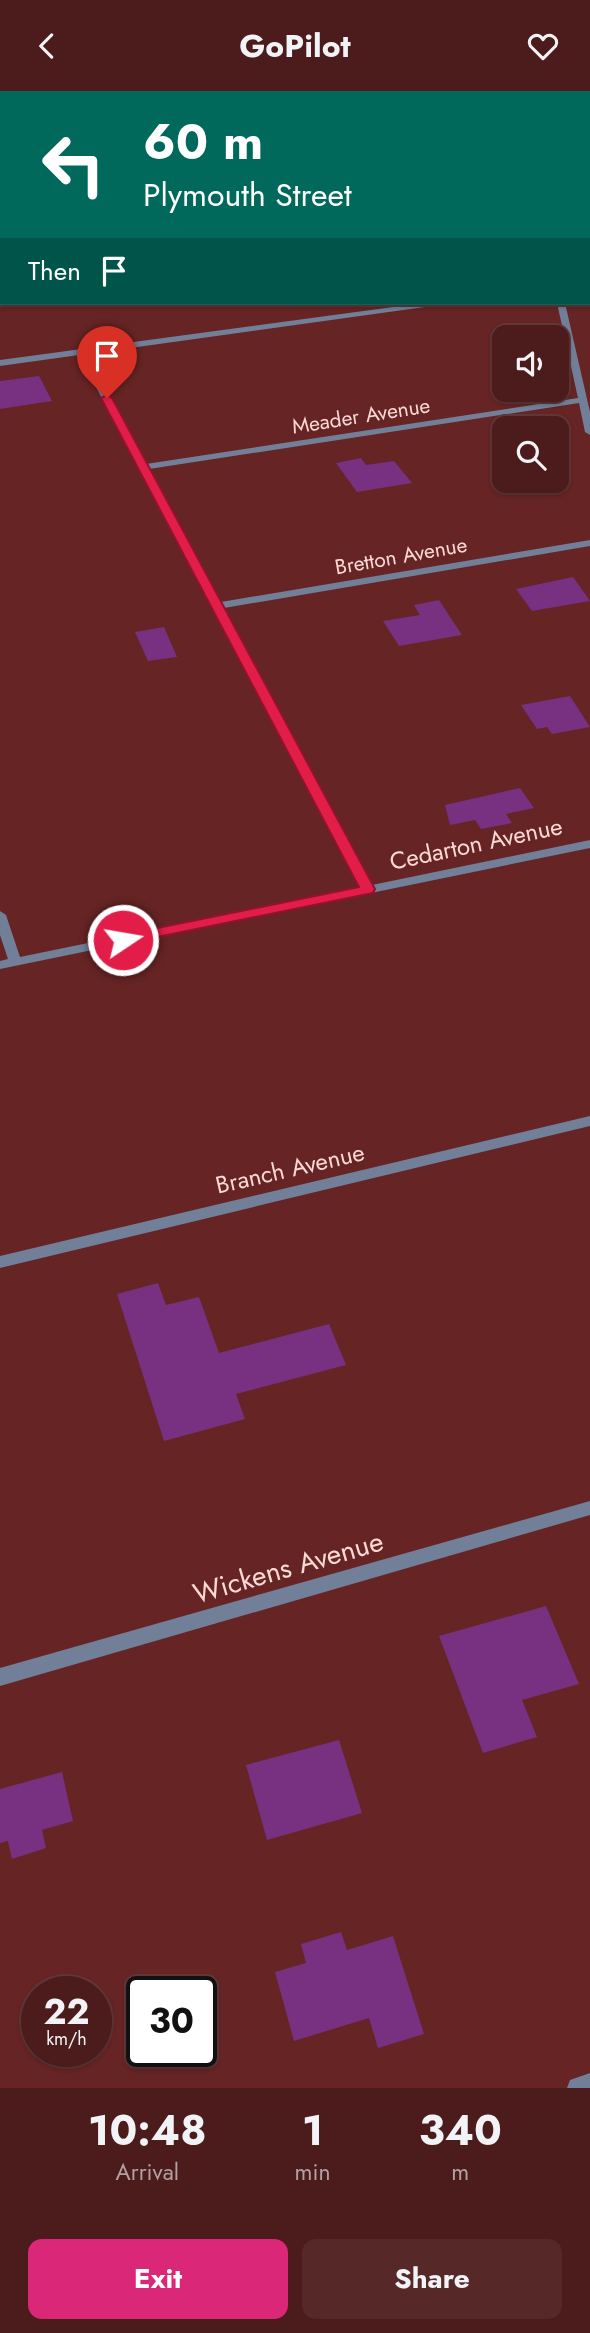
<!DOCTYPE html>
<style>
:root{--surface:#4c1b1b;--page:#562828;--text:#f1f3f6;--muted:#b2a1a3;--line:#63393a;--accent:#db2777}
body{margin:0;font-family:Jost,sans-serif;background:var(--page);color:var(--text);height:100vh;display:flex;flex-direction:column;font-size:26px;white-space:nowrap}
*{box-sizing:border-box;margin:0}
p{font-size:23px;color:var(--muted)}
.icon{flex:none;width:38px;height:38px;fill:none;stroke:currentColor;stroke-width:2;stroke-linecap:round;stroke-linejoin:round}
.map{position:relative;height:1997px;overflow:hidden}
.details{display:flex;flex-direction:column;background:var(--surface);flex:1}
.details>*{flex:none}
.top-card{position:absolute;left:0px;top:0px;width:592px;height:214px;box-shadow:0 2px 5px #0004,0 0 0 2px var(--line);background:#00695c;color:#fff;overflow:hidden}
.fabs{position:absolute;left:492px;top:234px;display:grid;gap:14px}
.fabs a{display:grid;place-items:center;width:77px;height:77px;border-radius:14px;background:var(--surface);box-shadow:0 2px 5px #0004,0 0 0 2px var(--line);font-size:35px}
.speed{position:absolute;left:21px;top:1885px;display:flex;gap:14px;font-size:35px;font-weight:700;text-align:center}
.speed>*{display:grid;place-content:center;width:91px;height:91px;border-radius:50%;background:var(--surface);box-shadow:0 2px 5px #0004,0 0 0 2px var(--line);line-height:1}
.speed small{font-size:18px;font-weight:400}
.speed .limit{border:4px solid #111;border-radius:10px;background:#fff;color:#111}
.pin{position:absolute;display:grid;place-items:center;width:60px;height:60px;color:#fff;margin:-72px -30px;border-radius:50% 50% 50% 0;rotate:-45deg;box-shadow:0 0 7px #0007}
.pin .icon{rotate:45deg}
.me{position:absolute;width:77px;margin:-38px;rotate:78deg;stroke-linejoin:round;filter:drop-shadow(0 0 5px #0008)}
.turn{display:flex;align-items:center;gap:24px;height:147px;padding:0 28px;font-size:32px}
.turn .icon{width:91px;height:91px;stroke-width:2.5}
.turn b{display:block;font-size:49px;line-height:60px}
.then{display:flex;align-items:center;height:66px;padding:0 28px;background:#0003;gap:14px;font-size:26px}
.eta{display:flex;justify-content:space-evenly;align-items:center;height:119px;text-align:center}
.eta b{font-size:42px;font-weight:700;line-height:49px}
.action{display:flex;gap:14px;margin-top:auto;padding:14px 28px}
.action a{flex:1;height:80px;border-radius:14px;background:var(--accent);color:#fff;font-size:28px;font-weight:700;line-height:80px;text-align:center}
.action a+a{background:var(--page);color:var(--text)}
header{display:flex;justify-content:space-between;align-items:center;height:91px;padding:0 28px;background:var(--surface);font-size:32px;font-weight:700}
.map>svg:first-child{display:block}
.building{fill:#783081}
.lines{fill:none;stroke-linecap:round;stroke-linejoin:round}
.street{fill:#727f99;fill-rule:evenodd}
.route{fill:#e11d48;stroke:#92132f;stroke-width:2}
.labels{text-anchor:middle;stroke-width:5;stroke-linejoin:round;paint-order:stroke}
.far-street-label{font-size:21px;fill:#fbd9d6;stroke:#662424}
.street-label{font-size:24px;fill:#fbd9d6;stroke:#662424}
.near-street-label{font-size:28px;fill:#fbd9d6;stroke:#662424}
</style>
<header><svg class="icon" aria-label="back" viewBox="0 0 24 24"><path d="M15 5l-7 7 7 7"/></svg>GoPilot<svg class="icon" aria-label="heart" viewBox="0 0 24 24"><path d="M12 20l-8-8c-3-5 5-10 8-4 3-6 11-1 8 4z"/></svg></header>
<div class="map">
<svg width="590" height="1997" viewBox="0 0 590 1997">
<rect width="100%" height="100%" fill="#662424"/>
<g class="building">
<path d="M39,285L52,310L0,318V290Z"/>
<path d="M361,367L366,374L394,370L412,392L357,401L336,372Z"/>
<path d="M573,486L590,510L532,520L516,498Z"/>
<path d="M439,509L462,544L399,555L383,530L420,524L414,514Z"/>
<path d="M164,536L177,566L148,570L135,541Z"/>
<path d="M570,605L590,636L552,643L547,636L537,638L521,614Z"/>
<path d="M520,697L534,717L506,723L512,732L481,738L475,729L450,734L445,714Z"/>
<path d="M158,1192L166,1214L199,1206L219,1262L329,1233L346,1274L236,1303L245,1328L164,1350L117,1203Z"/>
<path d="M546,1515L579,1593L522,1609L537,1646L483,1662L439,1545Z"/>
<path d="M339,1649L362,1722L267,1749L246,1674Z"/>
<path d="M62,1681L73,1730L42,1739L46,1757L12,1768L8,1750L0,1752V1698Z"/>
<path d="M341,1841L347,1859L393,1845L424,1943L378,1957L369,1927L294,1950L275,1881L306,1872L301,1853Z"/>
</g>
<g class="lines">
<g class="street">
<path d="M39,0H58L36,2Z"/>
<rect x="511" y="0" width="6" height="2"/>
<rect x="0" y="4" width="2" height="4"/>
<path d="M0,78H2L0,83Z"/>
<rect x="0" y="166" width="2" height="4"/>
<path d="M423,212H443L439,214L87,263L146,373L578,307L557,212H565L590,321V344L585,341L579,312L149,378L221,511L590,449V455L224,517L372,794L590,749V757L0,878V870L8,868L0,844V820L6,824L20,866L361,796L79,264L0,275V269Z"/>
<path d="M590,1025V1035L0,1177V1165Z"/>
<path d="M590,1410V1424L0,1595V1577Z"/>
<path d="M590,1982V1997H567L570,1989Z"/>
</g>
</g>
<path class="route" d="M107,304L112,307L375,798L373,802L123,853L116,849L123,844L359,796L101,307Z"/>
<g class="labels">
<g class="far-street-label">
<text transform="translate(361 325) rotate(-9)" y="7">Meader Avenue</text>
<text transform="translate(401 465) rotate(-10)" y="7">Bretton Avenue</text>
</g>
<g class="street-label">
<text transform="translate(476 753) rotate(-12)" y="8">Cedarton Avenue</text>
<text transform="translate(290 1078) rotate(-13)" y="8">Branch Avenue</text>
</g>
<g class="near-street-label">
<text transform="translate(288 1476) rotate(-16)" y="10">Wickens Avenue</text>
</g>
</g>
</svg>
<div class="fabs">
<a><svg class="icon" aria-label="sound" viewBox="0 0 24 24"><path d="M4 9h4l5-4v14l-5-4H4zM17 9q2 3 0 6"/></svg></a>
<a><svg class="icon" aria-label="search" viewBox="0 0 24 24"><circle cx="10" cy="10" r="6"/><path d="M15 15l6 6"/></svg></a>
</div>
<div class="speed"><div>22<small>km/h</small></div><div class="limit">30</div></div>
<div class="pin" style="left:107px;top:307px;background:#d93025"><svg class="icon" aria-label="arrive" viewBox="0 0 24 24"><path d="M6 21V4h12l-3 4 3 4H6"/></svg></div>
<svg class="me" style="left:123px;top:849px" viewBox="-20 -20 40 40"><circle r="17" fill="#e11d48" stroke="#fff" stroke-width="3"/><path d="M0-11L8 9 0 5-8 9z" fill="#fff"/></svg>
<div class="top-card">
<div class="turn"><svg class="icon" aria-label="left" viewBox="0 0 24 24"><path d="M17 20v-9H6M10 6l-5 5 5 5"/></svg><div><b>60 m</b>Plymouth Street</div></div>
<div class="then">Then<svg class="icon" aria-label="arrive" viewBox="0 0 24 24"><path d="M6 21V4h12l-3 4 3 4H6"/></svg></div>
</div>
</div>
<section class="details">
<div class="eta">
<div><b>10:48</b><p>Arrival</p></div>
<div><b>1</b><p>min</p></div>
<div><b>340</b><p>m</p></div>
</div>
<div class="action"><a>Exit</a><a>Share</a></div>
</section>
